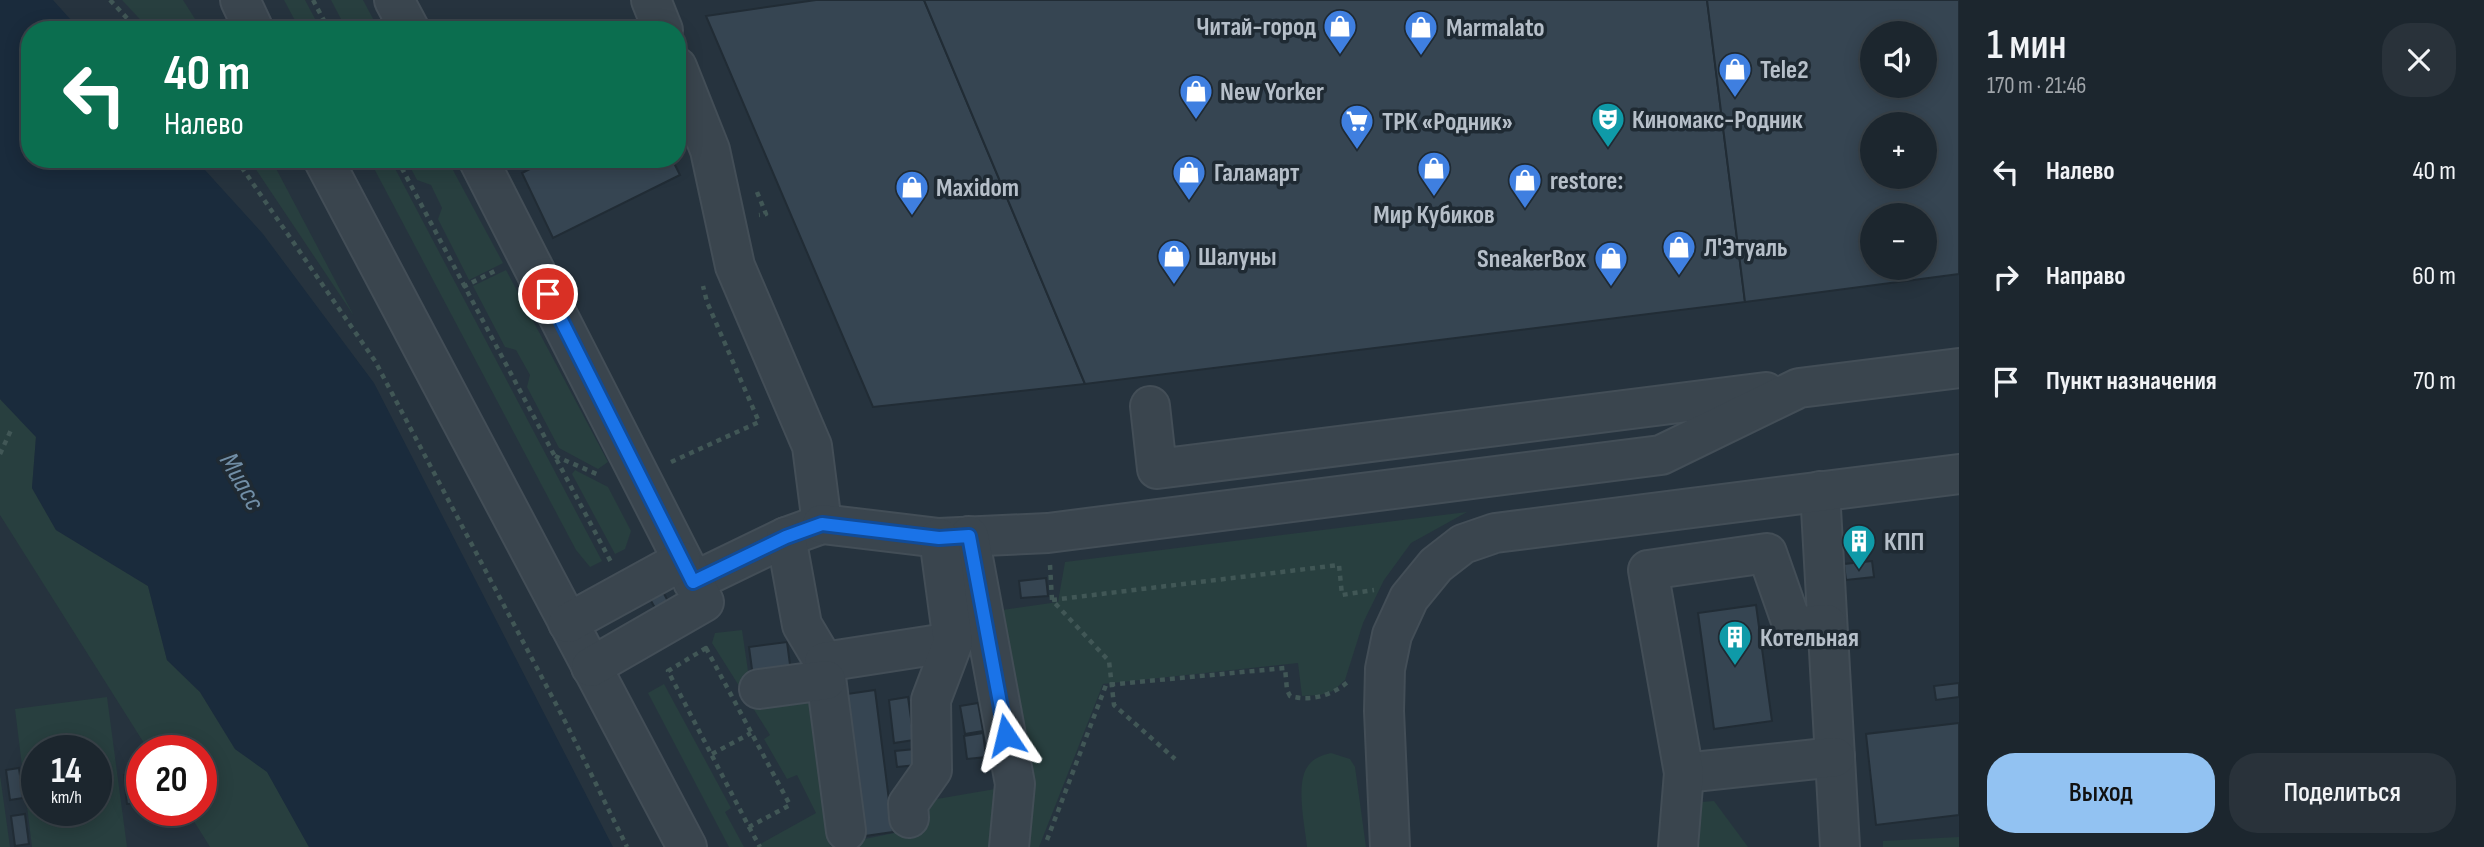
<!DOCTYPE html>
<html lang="ru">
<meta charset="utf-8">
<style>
:root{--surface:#1c262e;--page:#29323a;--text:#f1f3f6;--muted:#a0a5aa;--line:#3a434a;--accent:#92c2f2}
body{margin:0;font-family:"Sofia Sans Condensed",sans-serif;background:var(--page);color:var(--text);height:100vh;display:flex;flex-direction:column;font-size:26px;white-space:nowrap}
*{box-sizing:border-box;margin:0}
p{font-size:23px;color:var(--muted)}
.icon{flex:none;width:38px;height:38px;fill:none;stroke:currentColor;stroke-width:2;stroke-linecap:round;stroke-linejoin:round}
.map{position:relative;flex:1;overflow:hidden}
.details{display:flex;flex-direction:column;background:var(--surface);width:525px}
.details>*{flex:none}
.guide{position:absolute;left:21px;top:21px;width:665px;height:147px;border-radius:28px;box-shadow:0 4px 18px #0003,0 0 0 2px var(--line);background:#0b6e4f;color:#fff;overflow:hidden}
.controls{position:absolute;left:1860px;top:21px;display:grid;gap:14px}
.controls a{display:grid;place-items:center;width:77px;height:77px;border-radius:50%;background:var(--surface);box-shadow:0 4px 18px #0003,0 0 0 2px var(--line);font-size:35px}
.speed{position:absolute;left:21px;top:735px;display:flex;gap:14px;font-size:35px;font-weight:700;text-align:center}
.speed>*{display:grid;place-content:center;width:91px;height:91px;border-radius:50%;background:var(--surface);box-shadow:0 4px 18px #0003,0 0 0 2px var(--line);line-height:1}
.speed small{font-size:18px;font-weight:400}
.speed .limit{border:10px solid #d22;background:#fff;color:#111}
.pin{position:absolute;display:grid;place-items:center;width:60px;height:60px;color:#fff;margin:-30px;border:4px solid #fff;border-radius:50%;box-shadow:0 2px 7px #0007}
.me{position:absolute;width:77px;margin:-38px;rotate:350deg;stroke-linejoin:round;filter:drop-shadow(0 0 5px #0008)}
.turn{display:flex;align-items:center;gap:24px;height:147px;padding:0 28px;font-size:32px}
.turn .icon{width:91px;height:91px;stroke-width:2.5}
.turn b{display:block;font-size:49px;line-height:60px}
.round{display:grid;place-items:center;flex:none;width:74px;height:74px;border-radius:28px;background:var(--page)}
.headline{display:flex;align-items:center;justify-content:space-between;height:119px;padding:0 28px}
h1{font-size:42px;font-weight:600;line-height:52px}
.primary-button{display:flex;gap:14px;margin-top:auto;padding:14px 28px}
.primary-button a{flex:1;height:80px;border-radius:28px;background:var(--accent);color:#111;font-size:28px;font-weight:600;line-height:80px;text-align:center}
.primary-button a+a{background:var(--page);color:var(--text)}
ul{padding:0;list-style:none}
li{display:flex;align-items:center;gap:21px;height:105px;padding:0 28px}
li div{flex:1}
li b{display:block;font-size:26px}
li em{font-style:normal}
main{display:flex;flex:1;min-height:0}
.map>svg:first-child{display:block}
.green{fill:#283f3f;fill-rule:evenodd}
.water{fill:#1a2b3c}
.building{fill:#364552;stroke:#212c35;stroke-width:2;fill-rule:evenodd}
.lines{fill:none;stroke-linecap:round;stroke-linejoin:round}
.minor-casing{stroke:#434e57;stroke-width:42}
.path{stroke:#415756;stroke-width:4.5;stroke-dasharray:5 5;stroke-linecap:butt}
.minor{stroke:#3a454e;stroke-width:38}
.route-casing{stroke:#114b97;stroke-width:18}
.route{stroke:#1a73e8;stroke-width:12}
.labels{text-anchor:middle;stroke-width:7;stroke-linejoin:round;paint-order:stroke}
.poi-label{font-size:26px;font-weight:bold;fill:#b6bfc9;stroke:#1f2a33;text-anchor:start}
.water-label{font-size:28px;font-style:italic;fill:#718ea6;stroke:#1f2a33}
</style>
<main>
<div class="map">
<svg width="1959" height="847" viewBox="0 0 1959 847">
<rect width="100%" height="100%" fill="#26333e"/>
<g class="green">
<path d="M122,0H183L202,30H150Z"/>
<path d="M284,0H305L321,30H300Z"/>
<path d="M331,0H363L379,30H338L341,19Z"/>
<path d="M249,159H271L354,316Z"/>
<path d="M369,159H390L602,561L590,567L576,550Z"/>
<path d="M406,159H447L503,263L469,280L438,219L442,208L431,185L417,180Z"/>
<path d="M506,270L608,462L598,469L559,448L527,387L530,375L516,350L505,347L473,286Z"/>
<path d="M0,399L36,437L32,488L56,530L148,586L167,660L200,692L235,749L267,771L309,847H210L187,810H201V751H149L0,515Z"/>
<path d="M575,470L608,487L631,531L625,549L615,554L572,474Z"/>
<path d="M1467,512L1411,543L1384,580L1363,623L1345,680L1333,691L1320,695L1302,696L1298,663L1103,684L1039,847H1019L995,611L1058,602L1065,562Z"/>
<path d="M742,630L753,705L799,700L808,702L812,711L830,846L924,827L923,813L931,800L1001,788L995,847H755L816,813L797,775L787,779L764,739L770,735L712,643L715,633Z"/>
<path d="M664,684L731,808L725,812L744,847H729L648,693Z"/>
<path d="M107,697L127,847H32L15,709ZM37,751H96V810H37Z"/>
<path d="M1331,753L1350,759L1355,767L1366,847H1307C1305,826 1295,783 1308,766C1313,758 1323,755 1331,753Z"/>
<path d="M0,775L10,847H0Z"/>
<path d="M1714,801L1748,847H1696L1700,841L1689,803Z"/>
<path d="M1959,837V847H1883V841Z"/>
</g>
<path class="water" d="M0,0H53L80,30H30V159H195L263,234L374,383L613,847H309L267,772L235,749L200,692L167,660L148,586L56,530L32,488L36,437L0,399Z"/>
<g class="building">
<path d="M816,0H924L1085,384L873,407L706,16Z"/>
<path d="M924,0H1707L1745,302L1085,384Z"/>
<path d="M1707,0H1959V274L1745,302ZM1872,33H1925V86H1872ZM1872,124H1925V177H1872ZM1872,215H1925V268H1872Z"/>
<path d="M549,159H672L680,175L553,238L522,173Z"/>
<path d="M1872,561L1874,577L1846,580L1844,564Z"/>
<path d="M1046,578L1048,596L1021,598L1019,581Z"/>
<path d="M663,592L668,601L655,608L650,599Z"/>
<path d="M1756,605L1772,721L1714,729L1698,613Z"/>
<path d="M787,642L791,672L753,677L749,647Z"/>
<path d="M1959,683V697L1936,700L1934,686Z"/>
<path d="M875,690L893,832L865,836L847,694Z"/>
<path d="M908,697L914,740L894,743L889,700Z"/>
<path d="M978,703L983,731L965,734L960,706Z"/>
<path d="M1959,723V815L1876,825L1866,734Z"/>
<path d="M983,733L986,757L967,759L964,736Z"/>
<path d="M915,749L917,765L897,767L895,751Z"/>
<path d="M19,768L23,798L10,800L6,770Z"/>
<path d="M135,774L139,803L127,804L124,775Z"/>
<path d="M25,814L29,844L15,846L11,816Z"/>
</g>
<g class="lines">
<defs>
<g id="minor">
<path d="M240,0L254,30"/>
<path d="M394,0L410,30"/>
<path d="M651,0L663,30"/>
<path d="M677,67L710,150L735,266L812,446L822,524L786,537L693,582"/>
<path d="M323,159L687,847"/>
<path d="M478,159L704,602L591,667"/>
<path d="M1150,406L1157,469L1766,392"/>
<path d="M1820,491L1840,847"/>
<path d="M822,524L939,538L1048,533L1661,455L1799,388L1959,368"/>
<path d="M969,536L1015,784L1009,847"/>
<path d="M786,537L802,625L824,662L846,831"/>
<path d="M568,623L681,561"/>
<path d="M824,662L953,642"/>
<path d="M759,689L826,680"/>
<path d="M1684,773L1835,757"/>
<path d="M909,818L908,804L932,770L931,700L953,642L939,538"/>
<path d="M1390,847L1384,711L1385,669L1392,635L1409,598L1436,565L1463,544L1495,533L1959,474"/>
<path d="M1678,847L1684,773L1648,570L1767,553L1793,627L1827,624"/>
</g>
</defs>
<use href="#minor" class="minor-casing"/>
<g class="path">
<path d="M110,0L138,30"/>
<path d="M313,0L329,30"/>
<path d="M236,159L375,361L567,725L627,847"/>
<path d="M397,159L611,562"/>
<path d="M757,192L766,214L759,215"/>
<path d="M463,287L497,270"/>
<path d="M0,454L11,430"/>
<path d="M555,456L599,475"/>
<path d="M671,462L759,422L707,302L703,286"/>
<path d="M1050,565L1052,600L1109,661L1114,705L1175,759"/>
<path d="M1052,600L1339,565L1342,595L1374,590"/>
<path d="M706,648L790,805L749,827L668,671Z"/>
<path d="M712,754L751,733"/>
<path d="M749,827L760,847"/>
<path d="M1047,840L1106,685L1285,668L1287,690L1290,696C1311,702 1334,695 1350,680"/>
</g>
<use href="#minor" class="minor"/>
</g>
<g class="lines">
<defs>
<path id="route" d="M548,294L693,582L786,537L822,524L939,538L969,536L1006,735"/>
</defs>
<use href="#route" class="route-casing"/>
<use href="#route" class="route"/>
</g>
<defs>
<symbol id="shop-pin" viewBox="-11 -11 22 30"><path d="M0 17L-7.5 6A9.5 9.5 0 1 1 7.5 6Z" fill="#3f7fe0" stroke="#1f2a33"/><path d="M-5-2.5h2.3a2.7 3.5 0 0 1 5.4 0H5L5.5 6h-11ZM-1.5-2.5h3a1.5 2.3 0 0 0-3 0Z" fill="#fff"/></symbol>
<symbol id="theatre-pin" viewBox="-11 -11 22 30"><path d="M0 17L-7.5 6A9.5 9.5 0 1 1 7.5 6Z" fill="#0f9aa8" stroke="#1f2a33"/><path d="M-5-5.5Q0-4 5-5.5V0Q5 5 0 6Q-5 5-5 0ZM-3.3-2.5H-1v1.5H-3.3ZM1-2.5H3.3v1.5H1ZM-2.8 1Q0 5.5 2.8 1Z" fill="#fff"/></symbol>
<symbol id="supermarket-pin" viewBox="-11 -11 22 30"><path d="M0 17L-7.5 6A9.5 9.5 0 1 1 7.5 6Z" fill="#3f7fe0" stroke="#1f2a33"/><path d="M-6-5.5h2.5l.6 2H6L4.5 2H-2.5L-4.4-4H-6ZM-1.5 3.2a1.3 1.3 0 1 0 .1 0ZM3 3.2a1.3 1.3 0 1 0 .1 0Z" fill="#fff"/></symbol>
<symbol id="building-pin" viewBox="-11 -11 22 30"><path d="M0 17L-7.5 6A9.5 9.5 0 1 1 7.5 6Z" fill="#0f9aa8" stroke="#1f2a33"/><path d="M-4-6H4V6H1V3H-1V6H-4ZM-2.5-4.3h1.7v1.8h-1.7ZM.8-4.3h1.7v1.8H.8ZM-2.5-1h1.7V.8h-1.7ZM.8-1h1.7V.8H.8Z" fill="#fff"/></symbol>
</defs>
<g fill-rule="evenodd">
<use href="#shop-pin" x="1321" y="7" width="38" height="52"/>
<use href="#shop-pin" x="1402" y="8" width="38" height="52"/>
<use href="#shop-pin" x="1716" y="50" width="38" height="52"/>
<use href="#shop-pin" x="1177" y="72" width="38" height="52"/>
<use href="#theatre-pin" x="1589" y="100" width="38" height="52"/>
<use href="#supermarket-pin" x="1338" y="102" width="38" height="52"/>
<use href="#shop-pin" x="1415" y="149" width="38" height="52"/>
<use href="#shop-pin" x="1170" y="153" width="38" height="52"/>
<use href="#shop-pin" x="1506" y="161" width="38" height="52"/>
<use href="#shop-pin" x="893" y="168" width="38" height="52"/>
<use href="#shop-pin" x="1660" y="228" width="38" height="52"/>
<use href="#shop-pin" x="1155" y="237" width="38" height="52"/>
<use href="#shop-pin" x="1592" y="239" width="38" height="52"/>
<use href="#building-pin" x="1840" y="522" width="38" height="52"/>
<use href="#building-pin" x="1716" y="618" width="38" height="52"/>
</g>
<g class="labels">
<g class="poi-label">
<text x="1316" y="35" text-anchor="end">Читай-город</text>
<text x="1446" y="36">Marmalato</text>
<text x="1760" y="78">Tele2</text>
<text x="1220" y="100">New Yorker</text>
<text x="1632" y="128">Киномакс-Родник</text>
<text x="1382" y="130">ТРК «Родник»</text>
<text x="1214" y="181">Галамарт</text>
<text x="1550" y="189">restore:</text>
<text x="936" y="196">Maxidom</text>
<text x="1434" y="223" text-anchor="middle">Мир Кубиков</text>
<text x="1704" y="256">Л'Этуаль</text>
<text x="1198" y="265">Шалуны</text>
<text x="1586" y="267" text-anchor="end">SneakerBox</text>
<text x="1884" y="550">КПП</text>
<text x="1760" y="646">Котельная</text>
</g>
<g class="water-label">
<text transform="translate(243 481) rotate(60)" y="10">Миасс</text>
</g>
</g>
</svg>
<div class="controls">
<a><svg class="icon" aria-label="sound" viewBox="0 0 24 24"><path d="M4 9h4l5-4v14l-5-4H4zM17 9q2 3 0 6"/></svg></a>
<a>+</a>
<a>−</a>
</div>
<div class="speed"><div>14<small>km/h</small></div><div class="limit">20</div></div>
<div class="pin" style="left:548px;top:294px;background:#d93025"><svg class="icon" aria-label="arrive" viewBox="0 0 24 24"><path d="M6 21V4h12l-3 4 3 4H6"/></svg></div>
<svg class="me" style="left:1006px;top:735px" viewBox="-20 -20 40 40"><path d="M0-17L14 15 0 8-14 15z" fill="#1a73e8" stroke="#fff" stroke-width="4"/></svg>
<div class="guide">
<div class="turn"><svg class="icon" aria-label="left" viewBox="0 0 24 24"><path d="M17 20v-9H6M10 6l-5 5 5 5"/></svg><div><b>40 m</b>Налево</div></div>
</div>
</div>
<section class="details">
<div class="headline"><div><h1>1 мин</h1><p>170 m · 21:46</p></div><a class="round"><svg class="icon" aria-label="close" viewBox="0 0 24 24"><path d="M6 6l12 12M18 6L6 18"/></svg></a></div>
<ul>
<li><svg class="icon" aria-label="left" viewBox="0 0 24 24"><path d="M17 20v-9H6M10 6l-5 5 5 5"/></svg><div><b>Налево</b></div><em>40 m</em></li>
<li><svg class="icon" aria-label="right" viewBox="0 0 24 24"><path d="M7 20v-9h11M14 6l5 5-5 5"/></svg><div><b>Направо</b></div><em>60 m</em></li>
<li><svg class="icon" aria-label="arrive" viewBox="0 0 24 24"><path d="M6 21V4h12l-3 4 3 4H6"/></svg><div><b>Пункт назначения</b></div><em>70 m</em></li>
</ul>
<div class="primary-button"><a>Выход</a><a>Поделиться</a></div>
</section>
</main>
